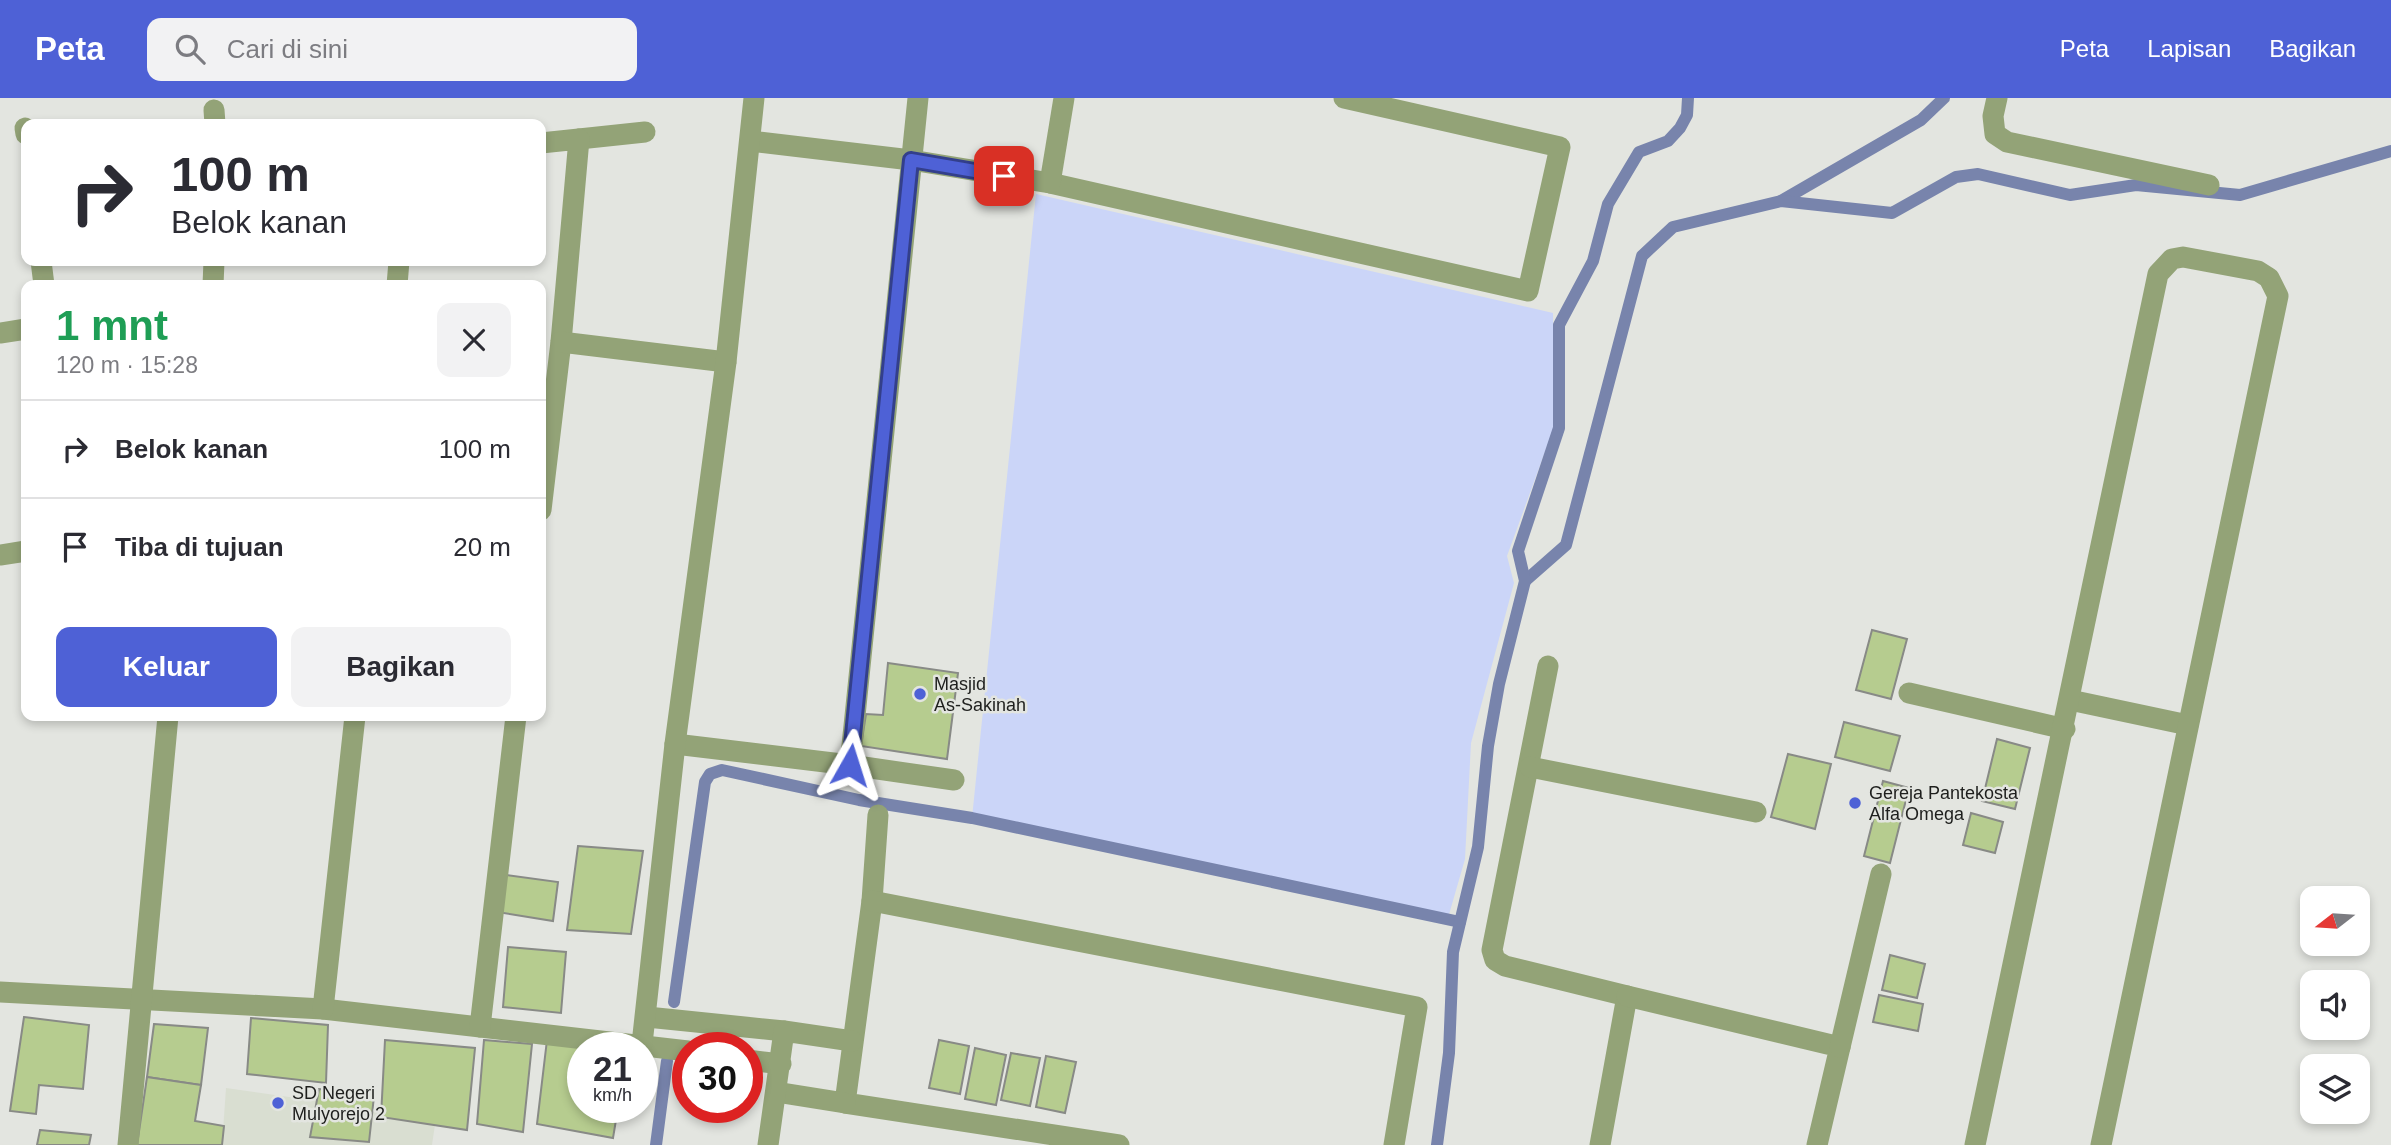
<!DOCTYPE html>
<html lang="id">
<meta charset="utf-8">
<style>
:root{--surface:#fff;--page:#f2f2f3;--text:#2b2b33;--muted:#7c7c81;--line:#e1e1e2;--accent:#4e61d6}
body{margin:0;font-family:Helvetica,sans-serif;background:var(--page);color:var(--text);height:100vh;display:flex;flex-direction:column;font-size:26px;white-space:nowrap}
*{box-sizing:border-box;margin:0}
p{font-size:23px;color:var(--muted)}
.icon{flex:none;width:38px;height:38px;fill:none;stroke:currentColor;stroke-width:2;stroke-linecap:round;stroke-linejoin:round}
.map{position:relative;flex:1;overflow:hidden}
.sheet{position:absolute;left:21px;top:182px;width:525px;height:441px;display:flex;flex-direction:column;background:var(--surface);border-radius:14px;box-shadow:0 4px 10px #0003}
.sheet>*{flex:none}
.hud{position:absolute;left:21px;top:21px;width:525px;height:147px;border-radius:14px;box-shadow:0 4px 10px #0003;background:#fff;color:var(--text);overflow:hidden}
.needle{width:46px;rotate:253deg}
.buttons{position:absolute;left:2300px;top:788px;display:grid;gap:14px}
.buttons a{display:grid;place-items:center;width:70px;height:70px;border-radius:14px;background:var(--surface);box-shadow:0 4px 10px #0003;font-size:35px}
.speed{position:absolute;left:567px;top:934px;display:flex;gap:14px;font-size:35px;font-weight:700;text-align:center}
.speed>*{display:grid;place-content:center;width:91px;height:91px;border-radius:50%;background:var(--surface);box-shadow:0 4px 10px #0003;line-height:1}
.speed small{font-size:18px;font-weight:400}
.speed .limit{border:10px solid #d22;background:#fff;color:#111}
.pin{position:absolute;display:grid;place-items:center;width:60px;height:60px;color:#fff;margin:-30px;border-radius:14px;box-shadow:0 4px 10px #0006}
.me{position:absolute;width:77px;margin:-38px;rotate:6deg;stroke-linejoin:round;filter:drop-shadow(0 0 5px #0008)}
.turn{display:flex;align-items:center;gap:24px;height:147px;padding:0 35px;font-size:32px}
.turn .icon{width:91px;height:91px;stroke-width:2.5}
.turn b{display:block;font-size:49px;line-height:60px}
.round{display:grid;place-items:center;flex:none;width:74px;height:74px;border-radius:14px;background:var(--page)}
.head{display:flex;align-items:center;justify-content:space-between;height:119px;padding:0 35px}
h1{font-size:42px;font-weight:600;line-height:52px;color:#1e9e55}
.button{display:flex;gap:14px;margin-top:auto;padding:14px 35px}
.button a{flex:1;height:80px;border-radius:14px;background:var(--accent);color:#fff;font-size:28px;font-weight:600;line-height:80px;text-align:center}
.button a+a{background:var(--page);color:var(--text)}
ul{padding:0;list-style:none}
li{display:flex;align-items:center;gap:21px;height:98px;padding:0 35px;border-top:2px solid var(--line)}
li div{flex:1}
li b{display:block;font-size:26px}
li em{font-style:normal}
header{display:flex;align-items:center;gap:42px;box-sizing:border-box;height:98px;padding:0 35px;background:var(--accent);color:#fff}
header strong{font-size:33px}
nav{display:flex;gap:38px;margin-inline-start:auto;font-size:24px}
.search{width:490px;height:63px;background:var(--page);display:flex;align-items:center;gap:18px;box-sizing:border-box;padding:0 24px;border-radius:14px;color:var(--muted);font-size:26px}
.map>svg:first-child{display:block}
.built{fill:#d9ded1}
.green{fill:#cbd5f8}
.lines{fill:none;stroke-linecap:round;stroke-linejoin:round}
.stream{stroke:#7884ac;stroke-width:12}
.building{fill:#b6cc8f;stroke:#888a86;stroke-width:2}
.lane{stroke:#93a377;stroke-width:21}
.street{stroke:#93a377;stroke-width:21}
.route-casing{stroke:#333f8b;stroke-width:18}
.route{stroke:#4e61d6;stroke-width:12}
.poi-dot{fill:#4e61d6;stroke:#e3e5e0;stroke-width:2.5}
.labels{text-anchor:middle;stroke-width:5;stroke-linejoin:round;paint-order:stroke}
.poi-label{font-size:18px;fill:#1e1f1d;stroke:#e3e5e0;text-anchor:start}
</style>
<header>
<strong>Peta</strong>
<div class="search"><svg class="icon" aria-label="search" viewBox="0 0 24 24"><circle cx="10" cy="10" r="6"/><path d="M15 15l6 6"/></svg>Cari di sini</div>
<nav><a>Peta</a><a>Lapisan</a><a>Bagikan</a></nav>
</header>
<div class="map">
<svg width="2391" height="1047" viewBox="0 0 2391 1047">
<rect width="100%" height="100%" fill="#e3e5e0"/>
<path class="built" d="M226,990L436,1020L432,1047H222Z"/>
<path class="green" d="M1036,96L1553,215L1554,329L1507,458L1514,485L1471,645L1465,761L1448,820L972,720Z"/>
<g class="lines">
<g class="stream">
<path d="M1781,103L1921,22L1944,0"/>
<path d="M1525,483L1566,447L1642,158L1673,129L1781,103L1892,115L1956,79L1978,76L2070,97L2136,87L2240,97L2391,53"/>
<path d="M674,904L705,684L710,676L722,672L859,702L972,720L1460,824"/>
<path d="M656,1047L667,963"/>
<path d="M1437,1047L1449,955L1453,854L1478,749L1488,648L1499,586L1525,483L1518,453L1559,330V227L1593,163L1608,106L1639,54L1668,43L1680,30L1687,17L1688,0"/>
</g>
</g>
<g class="building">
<path d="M1872,532L1907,541L1891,601L1856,592Z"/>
<path d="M888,565L958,575L947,661L861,648L866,616L883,617Z"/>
<path d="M1844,624L1900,638L1890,673L1835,659Z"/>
<path d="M1997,641L2030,650L2015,711L1982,703Z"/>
<path d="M1788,656L1831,666L1815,731L1771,719Z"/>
<path d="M1883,683L1909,690L1890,765L1864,758Z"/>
<path d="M1971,715L2003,724L1995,755L1963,747Z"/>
<path d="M578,748L643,753L631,836L567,832Z"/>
<path d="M499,776L558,784L553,823L497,814Z"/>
<path d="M508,849L566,854L561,915L503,909Z"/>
<path d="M1890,857L1925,866L1917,900L1882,892Z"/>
<path d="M1879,897L1923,906L1918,933L1873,924Z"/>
<path d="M24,919L89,927L83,991L39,987L36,1016L10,1013Z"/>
<path d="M251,920L328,927L326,985L247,976Z"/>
<path d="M154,926L208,930L201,987L147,979Z"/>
<path d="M385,942L475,950L467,1032L381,1019Z"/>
<path d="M484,942L532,946L523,1034L477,1026Z"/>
<path d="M547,942L583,950V1010H618L613,1040L537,1026Z"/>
<path d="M939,942L969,948L960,996L929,990Z"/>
<path d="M975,950L1006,957L996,1007L965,1001Z"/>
<path d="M1011,955L1040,960L1030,1008L1001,1002Z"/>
<path d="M1046,958L1076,964L1065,1015L1036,1009Z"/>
<path d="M147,979L201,987L195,1023L224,1028L222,1047H137Z"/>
<path d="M319,991L374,998L369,1044L310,1039Z"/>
<path d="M40,1032L91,1037L89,1047H37Z"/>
</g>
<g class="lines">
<path class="lane" d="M2070,602L2188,627"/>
<g class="street">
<path d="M1997,0L1993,18L1995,36L2007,44L2209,87"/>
<path d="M214,12L215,26"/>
<path d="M25,30L26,36"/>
<path d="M579,41L645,34"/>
<path d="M750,43L911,62L1050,85L1528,193L1560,49L1344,0"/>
<path d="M541,45L579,41L561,244L541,412"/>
<path d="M1050,85L1064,0"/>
<path d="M41,163L44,187"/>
<path d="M213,187L214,163"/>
<path d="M397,187L399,163"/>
<path d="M0,235L26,231"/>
<path d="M561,244L726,264"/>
<path d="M0,457L26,453"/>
<path d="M1548,568L1492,852L1495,862L1505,868L1627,898L1600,1047"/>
<path d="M1909,595L2065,631"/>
<path d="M675,646L850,667L918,0"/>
<path d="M850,667L954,682"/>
<path d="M1530,669L1756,714"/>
<path d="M878,717L872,803L845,1005L1119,1047"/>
<path d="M872,803L1417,909L1394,1047"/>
<path d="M0,894L323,911L688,953"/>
<path d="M1627,898L1840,949L1817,1047"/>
<path d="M323,911L355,618"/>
<path d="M647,919L784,933"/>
<path d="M480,929L516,618"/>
<path d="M642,946L675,646L726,264L754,0"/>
<path d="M1840,949L1881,776"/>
<path d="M747,962L781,966"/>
<path d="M776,994L845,1005"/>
<path d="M128,1047L168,618"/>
<path d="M768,1047L784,933L852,943"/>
<path d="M1975,1047L2158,176L2172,161L2183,159L2258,173L2269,180L2278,198L2101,1047"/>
</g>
</g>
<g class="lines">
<defs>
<path id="route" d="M850,667L911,62L1004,78"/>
</defs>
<use href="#route" class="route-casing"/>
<use href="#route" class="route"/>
</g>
<g class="poi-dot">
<circle cx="920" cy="596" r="7"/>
<circle cx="1855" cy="705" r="7"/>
<circle cx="278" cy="1005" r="7"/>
</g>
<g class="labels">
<g class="poi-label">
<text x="934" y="592">Masjid<tspan x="934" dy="21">As-Sakinah</tspan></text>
<text x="1869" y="701">Gereja Pantekosta<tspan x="1869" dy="21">Alfa Omega</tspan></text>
<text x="292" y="1001">SD Negeri<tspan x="292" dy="21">Mulyorejo 2</tspan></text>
</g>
</g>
</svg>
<div class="buttons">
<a><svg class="needle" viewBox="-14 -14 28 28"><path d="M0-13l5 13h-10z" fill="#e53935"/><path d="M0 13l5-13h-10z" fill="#7c7c81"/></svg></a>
<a><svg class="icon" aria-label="sound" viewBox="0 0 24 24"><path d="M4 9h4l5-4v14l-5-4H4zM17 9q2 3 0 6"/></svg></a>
<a><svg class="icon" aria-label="layers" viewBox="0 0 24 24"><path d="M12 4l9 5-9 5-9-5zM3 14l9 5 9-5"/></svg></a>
</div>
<div class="speed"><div>21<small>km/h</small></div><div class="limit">30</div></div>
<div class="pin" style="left:1004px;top:78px;background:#d93025"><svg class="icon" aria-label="arrive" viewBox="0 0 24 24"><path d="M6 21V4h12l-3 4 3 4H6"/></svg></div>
<svg class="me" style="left:850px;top:667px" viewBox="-20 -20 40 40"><path d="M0-17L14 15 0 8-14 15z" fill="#4e61d6" stroke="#fff" stroke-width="4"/></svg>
<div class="hud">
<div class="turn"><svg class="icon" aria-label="right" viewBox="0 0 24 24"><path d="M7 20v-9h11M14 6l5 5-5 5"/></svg><div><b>100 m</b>Belok kanan</div></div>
</div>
<section class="sheet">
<div class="head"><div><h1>1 mnt</h1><p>120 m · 15:28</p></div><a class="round"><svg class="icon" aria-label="close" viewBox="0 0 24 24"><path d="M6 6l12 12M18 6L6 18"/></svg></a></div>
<ul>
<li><svg class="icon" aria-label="right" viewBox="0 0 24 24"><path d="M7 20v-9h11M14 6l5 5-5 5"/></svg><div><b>Belok kanan</b></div><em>100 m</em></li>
<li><svg class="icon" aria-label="arrive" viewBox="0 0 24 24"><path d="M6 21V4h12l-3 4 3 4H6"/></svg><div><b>Tiba di tujuan</b></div><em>20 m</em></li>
</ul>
<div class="button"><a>Keluar</a><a>Bagikan</a></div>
</section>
</div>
